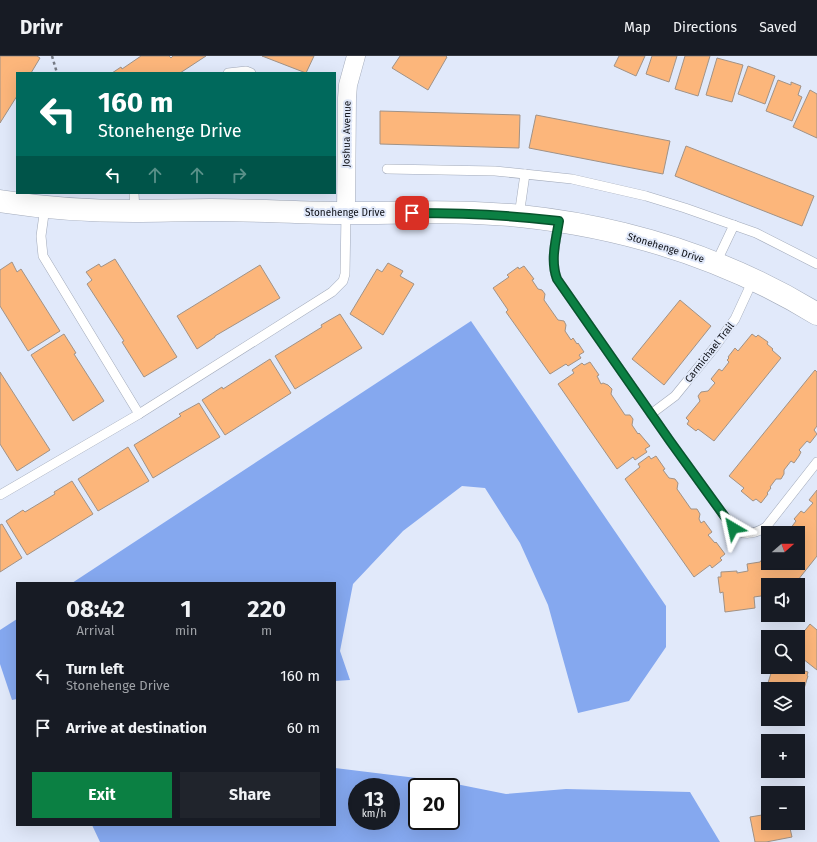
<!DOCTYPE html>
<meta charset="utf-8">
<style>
:root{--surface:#171b24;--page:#20242c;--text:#f1f3f6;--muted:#9ea1a6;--line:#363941;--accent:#0b8043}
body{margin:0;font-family:"Fira Sans",sans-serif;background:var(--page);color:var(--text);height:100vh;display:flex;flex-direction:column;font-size:15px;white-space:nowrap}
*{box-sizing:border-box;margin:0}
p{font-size:13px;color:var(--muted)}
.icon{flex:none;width:22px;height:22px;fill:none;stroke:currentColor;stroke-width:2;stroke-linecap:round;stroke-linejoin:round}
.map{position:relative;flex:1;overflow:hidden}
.side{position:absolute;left:16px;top:526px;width:320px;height:244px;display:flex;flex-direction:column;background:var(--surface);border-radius:0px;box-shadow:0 4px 16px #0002}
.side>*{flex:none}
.hud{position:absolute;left:16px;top:16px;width:320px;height:122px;border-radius:0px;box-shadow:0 4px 16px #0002;background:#00695c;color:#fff;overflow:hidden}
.needle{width:26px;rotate:70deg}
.buttons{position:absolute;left:761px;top:470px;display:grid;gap:8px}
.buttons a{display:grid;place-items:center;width:44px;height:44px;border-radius:0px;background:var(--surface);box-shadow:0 4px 16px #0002;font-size:20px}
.speed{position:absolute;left:348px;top:722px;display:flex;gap:8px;font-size:20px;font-weight:700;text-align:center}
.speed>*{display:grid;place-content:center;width:52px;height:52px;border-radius:50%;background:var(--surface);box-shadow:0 4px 16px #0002;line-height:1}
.speed small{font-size:10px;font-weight:400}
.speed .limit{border:2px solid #111;border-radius:6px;background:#fff;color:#111}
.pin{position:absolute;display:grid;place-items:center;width:34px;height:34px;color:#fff;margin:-17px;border-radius:8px;box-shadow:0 2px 6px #0006}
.me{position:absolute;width:44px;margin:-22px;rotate:324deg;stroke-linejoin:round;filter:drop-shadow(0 0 3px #0008)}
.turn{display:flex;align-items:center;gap:14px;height:84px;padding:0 16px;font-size:18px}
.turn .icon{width:52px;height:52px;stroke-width:2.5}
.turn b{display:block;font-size:28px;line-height:34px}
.lanes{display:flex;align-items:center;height:38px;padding:0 16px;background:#0003;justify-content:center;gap:20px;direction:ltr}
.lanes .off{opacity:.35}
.eta{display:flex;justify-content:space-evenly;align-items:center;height:68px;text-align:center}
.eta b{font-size:24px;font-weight:700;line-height:28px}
.button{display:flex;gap:8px;margin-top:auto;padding:8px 16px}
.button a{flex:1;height:46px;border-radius:0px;background:var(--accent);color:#fff;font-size:16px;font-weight:700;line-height:46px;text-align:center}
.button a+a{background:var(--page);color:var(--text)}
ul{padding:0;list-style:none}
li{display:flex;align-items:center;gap:12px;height:52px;padding:0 16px}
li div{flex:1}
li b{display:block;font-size:15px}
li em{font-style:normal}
header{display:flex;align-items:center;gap:24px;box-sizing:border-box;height:56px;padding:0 20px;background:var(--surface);border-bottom:1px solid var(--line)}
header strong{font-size:19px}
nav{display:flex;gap:22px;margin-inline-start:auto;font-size:14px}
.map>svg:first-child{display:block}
.forest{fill:#85a8ef;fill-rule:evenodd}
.building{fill:#fcb67b;stroke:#a19286}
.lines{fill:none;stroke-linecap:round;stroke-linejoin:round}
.service-casing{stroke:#a2aaba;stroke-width:10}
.minor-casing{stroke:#a2aaba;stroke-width:19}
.tertiary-casing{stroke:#a2aaba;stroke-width:23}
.path{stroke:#767b86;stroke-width:2.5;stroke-dasharray:3 3;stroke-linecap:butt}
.service{stroke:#fff;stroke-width:9}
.minor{stroke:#fff;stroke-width:18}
.tertiary{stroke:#fff;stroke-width:22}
.route-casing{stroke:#07532c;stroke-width:10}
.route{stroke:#0b8043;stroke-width:7}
.labels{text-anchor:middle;stroke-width:4;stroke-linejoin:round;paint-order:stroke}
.street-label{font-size:10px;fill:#0b0d13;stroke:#e1e9fa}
</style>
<header>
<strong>Drivr</strong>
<nav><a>Map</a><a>Directions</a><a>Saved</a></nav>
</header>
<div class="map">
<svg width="817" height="786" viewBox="0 0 817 786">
<rect width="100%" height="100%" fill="#e1e9fa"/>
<g class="forest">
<path d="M471,265L666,550V591L629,645L578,657L548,549L520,487L485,432L462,430L403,475L353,528L340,595L350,624L335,625V527H72Z"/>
<path d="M17,563V643L12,644L0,608V574Z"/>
<path d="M335,712L441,725L506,738L566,733L690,736L720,786H100L92,769H335ZM357,731H391V765H357ZM417,731H451V765H417Z"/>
</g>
<g class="building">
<path d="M0,0H37L40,2L31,17H17V40L0,67Z"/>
<path d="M141,0H169L171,2L173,0H206L180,17H112L121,11L122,13Z"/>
<path d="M262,0H314L306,17Z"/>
<path d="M400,0H446L447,1L428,34L392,12Z"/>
<path d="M619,0H645L636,20L614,10Z"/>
<path d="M652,0H677L669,26L646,18Z"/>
<path d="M685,0H710L698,40L675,33Z"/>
<path d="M717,2L743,9L732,46L706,39Z"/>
<path d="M748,10L775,20L765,48L738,38Z"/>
<path d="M778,24L791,29V26L801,30L798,39L802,41L792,65L766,55Z"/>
<path d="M810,34L817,38V82L793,71Z"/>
<path d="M380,55L520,59L519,92L380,88Z"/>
<path d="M536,59L670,85L663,118L529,92Z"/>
<path d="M686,90L814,140L802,170L675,120Z"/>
<path d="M115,203L177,301L144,321L122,286L124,285L87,228L92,224L86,216L99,208L101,211Z"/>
<path d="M12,206L17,216L21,213L60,275L28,295L0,250V214Z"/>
<path d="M388,207L403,215L400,220L414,228L383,279L350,258L377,213L382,216Z"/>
<path d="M260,209L280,242L215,280V281L197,293L177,260Z"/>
<path d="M524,210L534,223L532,224L538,233L542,234L545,238L544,244L558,264L564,265L566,269L565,275L571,284L573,282L577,288L578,287L584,296L579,299L581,302L568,310L566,308L550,318L506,256L508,254L493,232L509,221L507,219L518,211L519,213Z"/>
<path d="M680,244L711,270L664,329L632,303Z"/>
<path d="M340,258L362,292L295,333L275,300L322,271L321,269Z"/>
<path d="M64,278L76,297L74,298L104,345L73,365L31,299Z"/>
<path d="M752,278L756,281L758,279L768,286L767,288L773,293L772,294L781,302L714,385L698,373L696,375L687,368L689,365L686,362L700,345L698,340L701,336L708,335L715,327L711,323L719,313L722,315L729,306L727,304L729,302L728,301L735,292L738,295Z"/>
<path d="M270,303L291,337L225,379L202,344L222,331L223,333Z"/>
<path d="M590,306L599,319L597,320L601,328L603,327L608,329L612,333L611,338L625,359H630L633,363L632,369L638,378L639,377L650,390L645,393L647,396L635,404L633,401L617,413L558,328L574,317L572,314L582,307L584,309Z"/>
<path d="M815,314L817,316V370L814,374L817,378L810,387L807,385L799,394L801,396L799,400L794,407L791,405L784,414V418L781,423H776L770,431L771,432L767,437L768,438L761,447L756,443L753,445L741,435L744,432L729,420Z"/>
<path d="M0,316L50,394L17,415L0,388Z"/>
<path d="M199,347L220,381L153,422L134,389L181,360L179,358Z"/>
<path d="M128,391L149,425L98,455L78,423Z"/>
<path d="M649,400L651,403L656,400L665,413L663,414L669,422L675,423L678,427L677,433L691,453H697L700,458L699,463L701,467L704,465L712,476L708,479L715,487L716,486L725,498L720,502L722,504L712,512L710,509L694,521L625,423L640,411L638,408Z"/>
<path d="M72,425L93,458L27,499L6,465L23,454L25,456L55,438L54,436Z"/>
<path d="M817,434V500L794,529H768V539L754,541L755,552L725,556L723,536L720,537L718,521H721V516L737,515V517L748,515L747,508L760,506L763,502L768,498V507H798V477H787L796,465L794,463L801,455L804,457L813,447L809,444Z"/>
<path d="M2,468L22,502L0,516V469Z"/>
<path d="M810,568L817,574V614L798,599V583Z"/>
<path d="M773,611H792L808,616L807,620H808L802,639L798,638V633H768V630H767Z"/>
<path d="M768,758V767H792L789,768L792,781L766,786H755L750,761Z"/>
</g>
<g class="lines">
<defs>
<g id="service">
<path d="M228,17L246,15L251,17"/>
<path d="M387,113L495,115L572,123L646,140L685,152L756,177L817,208"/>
<path d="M134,137L135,155"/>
<path d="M45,151L41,180L43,200L139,358"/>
<path d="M519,160L525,118"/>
<path d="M559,165C556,184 550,204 557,223L670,385L733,472C743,480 755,478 766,471L817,406"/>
<path d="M716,207L734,169"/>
<path d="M651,358L675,340L714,292L735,263L753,224"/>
<path d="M0,439L139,358L332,236L343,225L345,218L346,157"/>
</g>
<path id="minor" d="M346,157L347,42L348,29L356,0"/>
<path id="tertiary" d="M0,145C44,152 89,155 134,155C159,155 184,154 210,154C256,154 302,157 348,157C405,157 463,154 520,160C625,171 727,203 817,258"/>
</defs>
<use href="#service" class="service-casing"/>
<use href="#minor" class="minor-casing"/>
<use href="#tertiary" class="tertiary-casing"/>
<path class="path" d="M52,0L57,17"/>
<use href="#service" class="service"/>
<use href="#minor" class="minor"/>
<use href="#tertiary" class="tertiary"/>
</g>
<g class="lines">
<defs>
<path id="route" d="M412,157C461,157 510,159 559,165C556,184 550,204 557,223L670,385L733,472"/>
</defs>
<use href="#route" class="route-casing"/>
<use href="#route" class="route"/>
</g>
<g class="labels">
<g class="street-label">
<text transform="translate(346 78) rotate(-89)" y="4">Joshua Avenue</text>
<text x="345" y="160">Stonehenge Drive</text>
<text transform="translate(666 191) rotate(17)" y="4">Stonehenge Drive</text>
<text transform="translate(709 296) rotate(-52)" y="4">Carmichael Trail</text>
</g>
</g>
</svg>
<div class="buttons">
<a><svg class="needle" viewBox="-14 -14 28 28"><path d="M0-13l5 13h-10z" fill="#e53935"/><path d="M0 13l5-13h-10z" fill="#9ea1a6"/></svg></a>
<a><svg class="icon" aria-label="sound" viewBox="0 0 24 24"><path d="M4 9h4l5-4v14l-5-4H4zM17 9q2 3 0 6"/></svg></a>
<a><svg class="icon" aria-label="search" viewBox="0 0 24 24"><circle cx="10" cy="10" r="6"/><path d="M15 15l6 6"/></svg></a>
<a><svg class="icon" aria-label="layers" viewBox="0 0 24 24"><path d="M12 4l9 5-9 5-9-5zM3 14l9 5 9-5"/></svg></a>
<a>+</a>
<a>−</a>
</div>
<div class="speed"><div>13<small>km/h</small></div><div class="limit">20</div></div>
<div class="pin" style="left:412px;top:157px;background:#d93025"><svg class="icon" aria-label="arrive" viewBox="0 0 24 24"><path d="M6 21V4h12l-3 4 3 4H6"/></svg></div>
<svg class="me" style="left:733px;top:472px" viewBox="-20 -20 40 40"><path d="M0-17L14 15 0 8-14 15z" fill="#0b8043" stroke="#fff" stroke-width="4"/></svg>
<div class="hud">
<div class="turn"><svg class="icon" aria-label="left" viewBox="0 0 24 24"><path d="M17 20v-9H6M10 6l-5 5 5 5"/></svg><div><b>160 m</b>Stonehenge Drive</div></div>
<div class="lanes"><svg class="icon" aria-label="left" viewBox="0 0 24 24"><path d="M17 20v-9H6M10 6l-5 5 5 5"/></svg><svg class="icon off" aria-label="ahead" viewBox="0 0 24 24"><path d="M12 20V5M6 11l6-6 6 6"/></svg><svg class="icon off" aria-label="ahead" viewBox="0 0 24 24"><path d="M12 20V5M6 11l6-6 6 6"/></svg><svg class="icon off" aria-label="right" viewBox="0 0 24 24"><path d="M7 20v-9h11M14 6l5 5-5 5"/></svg></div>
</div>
<section class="side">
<div class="eta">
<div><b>08:42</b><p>Arrival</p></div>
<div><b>1</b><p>min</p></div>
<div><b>220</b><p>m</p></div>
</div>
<ul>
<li><svg class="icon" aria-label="left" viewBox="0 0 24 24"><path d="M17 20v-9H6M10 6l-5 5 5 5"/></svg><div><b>Turn left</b><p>Stonehenge Drive</p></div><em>160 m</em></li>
<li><svg class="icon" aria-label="arrive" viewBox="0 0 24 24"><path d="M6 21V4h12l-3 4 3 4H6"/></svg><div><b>Arrive at destination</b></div><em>60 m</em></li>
</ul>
<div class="button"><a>Exit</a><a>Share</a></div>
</section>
</div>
